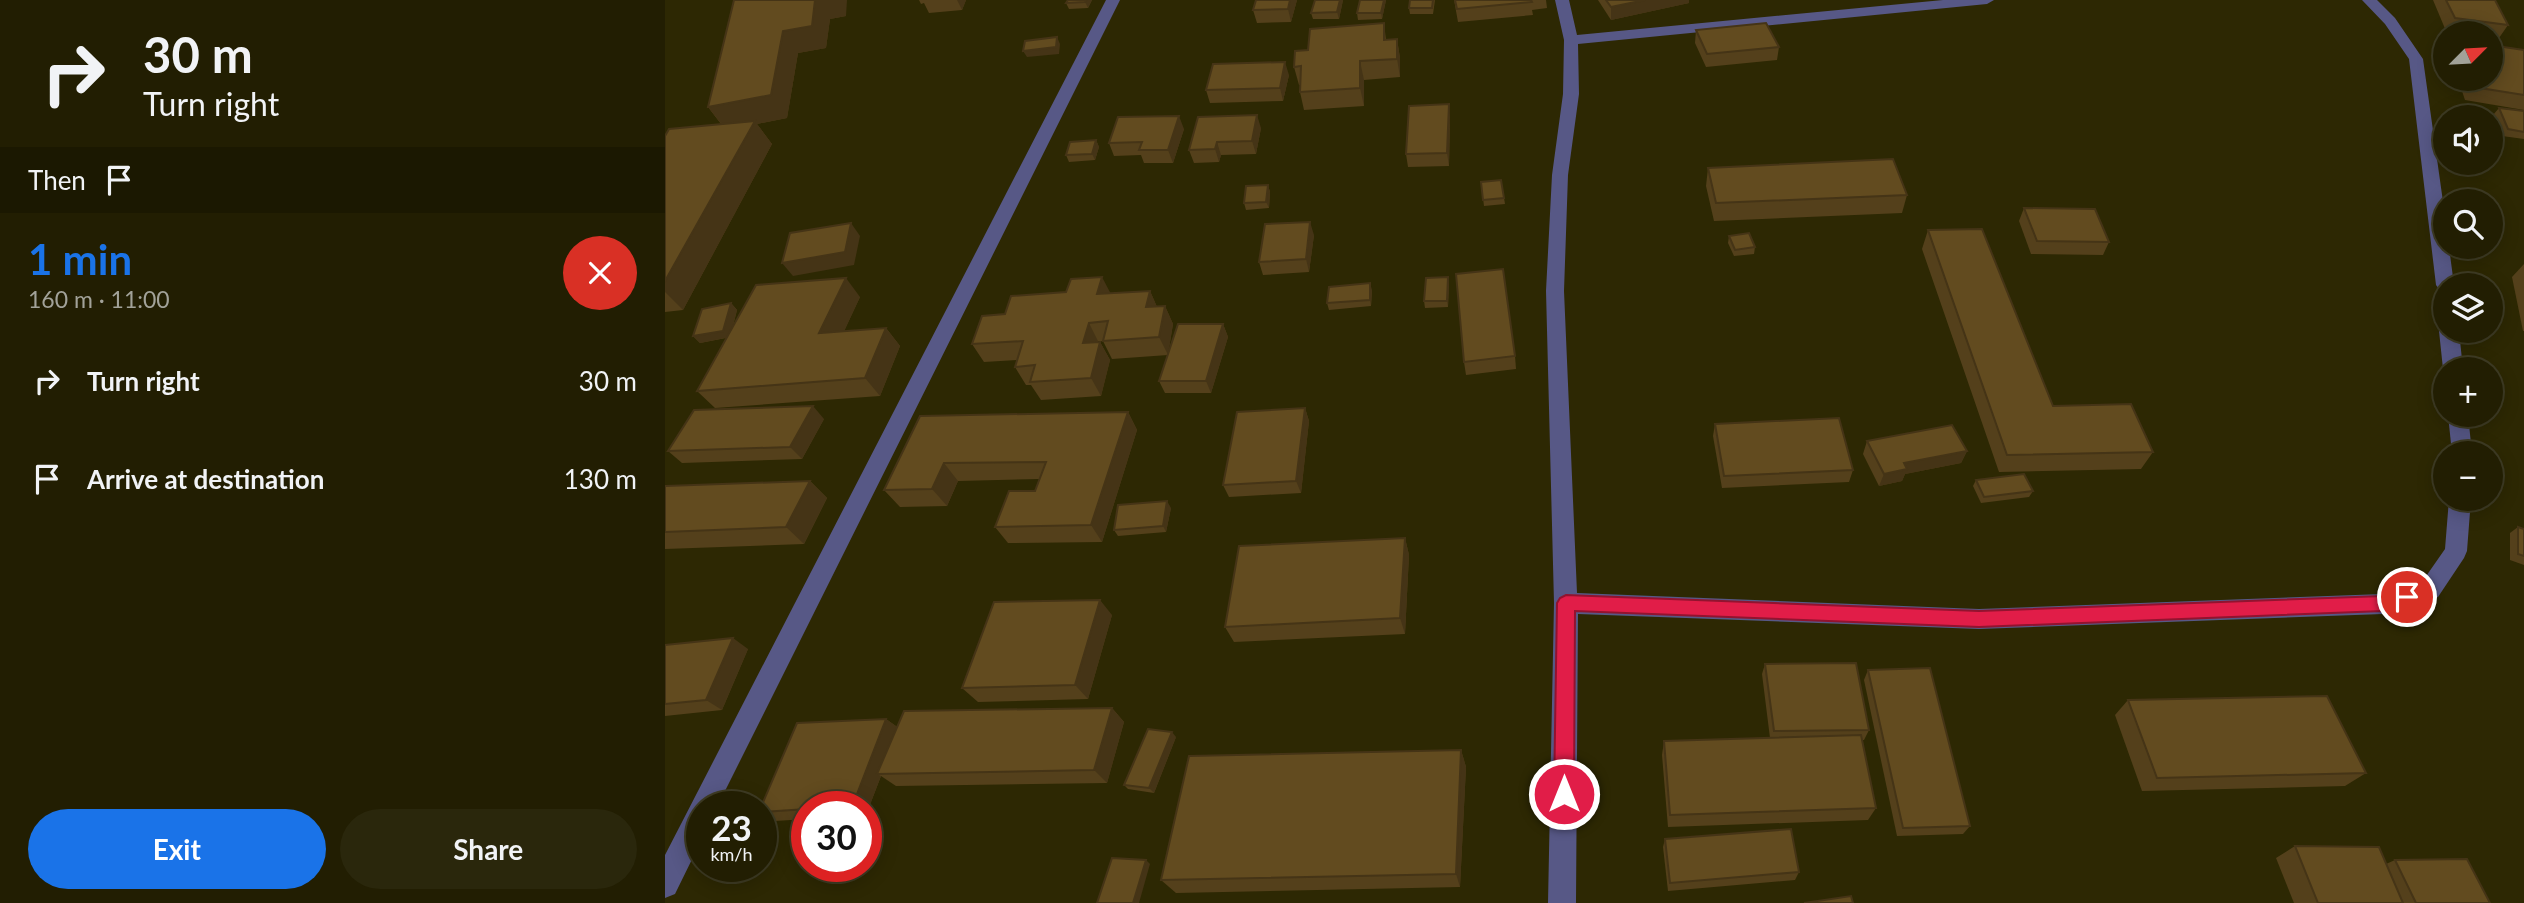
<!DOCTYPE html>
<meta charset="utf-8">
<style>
:root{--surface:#221e02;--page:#2a270c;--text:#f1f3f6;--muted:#a2a299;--line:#3f3c24;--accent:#1a73e8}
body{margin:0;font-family:Lato,sans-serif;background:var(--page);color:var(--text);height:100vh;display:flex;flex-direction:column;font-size:26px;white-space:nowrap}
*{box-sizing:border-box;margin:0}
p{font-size:23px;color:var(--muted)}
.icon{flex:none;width:38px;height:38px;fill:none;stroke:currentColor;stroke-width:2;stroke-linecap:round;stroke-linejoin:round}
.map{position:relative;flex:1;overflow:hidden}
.side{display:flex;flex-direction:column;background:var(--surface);width:665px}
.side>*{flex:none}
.top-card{background:#221e02;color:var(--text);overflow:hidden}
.needle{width:46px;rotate:66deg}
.fabs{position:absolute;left:1768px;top:21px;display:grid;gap:14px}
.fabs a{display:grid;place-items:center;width:70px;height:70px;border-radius:50%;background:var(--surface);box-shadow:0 4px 18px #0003,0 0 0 2px var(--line);font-size:35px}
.speed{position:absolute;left:21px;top:791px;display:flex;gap:14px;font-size:35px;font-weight:700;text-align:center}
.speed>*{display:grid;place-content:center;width:91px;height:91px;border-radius:50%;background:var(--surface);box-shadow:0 4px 18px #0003,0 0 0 2px var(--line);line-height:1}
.speed small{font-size:18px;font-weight:400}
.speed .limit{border:10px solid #d22;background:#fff;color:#111}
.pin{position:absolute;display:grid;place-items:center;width:60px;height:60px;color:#fff;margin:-30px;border:4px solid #fff;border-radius:50%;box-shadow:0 2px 7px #0007}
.me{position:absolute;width:77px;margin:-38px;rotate:0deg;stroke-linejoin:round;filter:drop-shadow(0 0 5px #0008)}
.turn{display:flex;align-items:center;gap:24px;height:147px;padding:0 28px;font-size:32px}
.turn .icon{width:91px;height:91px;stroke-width:2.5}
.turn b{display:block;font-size:49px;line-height:60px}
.then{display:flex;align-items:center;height:66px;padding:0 28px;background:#0003;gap:14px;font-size:26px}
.round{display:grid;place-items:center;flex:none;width:74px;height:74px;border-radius:37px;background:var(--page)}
.summary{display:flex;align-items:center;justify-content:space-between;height:119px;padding:0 28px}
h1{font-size:42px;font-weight:700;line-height:52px;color:var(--accent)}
.button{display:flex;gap:14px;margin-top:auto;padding:14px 28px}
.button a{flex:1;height:80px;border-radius:42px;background:var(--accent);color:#fff;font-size:28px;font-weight:700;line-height:80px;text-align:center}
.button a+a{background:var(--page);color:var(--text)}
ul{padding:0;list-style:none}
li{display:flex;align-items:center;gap:21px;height:98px;padding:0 28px}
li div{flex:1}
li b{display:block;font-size:26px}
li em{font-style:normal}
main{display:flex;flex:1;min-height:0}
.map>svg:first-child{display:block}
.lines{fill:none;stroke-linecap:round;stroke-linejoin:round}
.street{fill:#575886;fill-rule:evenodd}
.wall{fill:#54401b}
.shaded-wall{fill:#453416}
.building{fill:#624b1f;stroke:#453416;stroke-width:2}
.route{fill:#e11d48;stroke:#92132f;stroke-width:2}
</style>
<main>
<section class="side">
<div class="top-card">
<div class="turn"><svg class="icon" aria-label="right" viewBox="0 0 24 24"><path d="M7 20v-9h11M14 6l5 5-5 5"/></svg><div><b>30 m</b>Turn right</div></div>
<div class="then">Then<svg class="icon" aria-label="arrive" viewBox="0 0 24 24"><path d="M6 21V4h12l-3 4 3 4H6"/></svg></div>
</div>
<div class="summary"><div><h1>1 min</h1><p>160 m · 11:00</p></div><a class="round" style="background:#d93025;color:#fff"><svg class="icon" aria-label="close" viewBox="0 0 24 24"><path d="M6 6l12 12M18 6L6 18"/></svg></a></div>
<ul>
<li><svg class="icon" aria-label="right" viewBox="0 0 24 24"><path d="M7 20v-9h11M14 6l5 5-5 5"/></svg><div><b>Turn right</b></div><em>30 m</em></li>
<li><svg class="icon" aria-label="arrive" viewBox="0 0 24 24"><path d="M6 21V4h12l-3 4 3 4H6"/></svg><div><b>Arrive at destination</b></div><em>130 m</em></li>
</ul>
<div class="button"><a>Exit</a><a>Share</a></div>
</section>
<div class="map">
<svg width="1859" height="903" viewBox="0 0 1859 903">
<rect width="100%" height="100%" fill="#2d2803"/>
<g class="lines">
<g class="street">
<path d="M441,0H455L52,807H37V839L10,894L0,898V855Z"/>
<path d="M890,0H904L912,35L1278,0H1329L1322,4L913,44L914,94L903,175L899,291L912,593L1314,609L1718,594L1757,582L1780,549L1784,499H1806L1802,551L1799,558L1773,597L1718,614L1314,629L913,614L911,903H883L889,603L881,291L887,175L898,94L899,40Z"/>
<path d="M1697,0H1712L1730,18L1758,59L1780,216V247H1784L1789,285H1780V291L1774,289L1771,285L1744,59L1720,24Z"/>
<path d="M1780,325V331H1794L1798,369H1780V372L1778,369L1774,331Z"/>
<path d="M1783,415H1803L1807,453H1787Z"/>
</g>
</g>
<g class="wall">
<path d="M69,0L181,16L165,19L161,48L133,53L122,118L92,124L107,144L18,310L0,312V136L56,124L43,107Z"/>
<path d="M254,0H301L297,10L264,13L259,3L256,4Z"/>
<path d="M427,0L423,8L404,9L401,3Z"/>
<path d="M591,0H632L626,22L592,23L588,10Z"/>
<path d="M678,0L674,19H648L646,13Z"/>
<path d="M695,0H721L717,19L693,20L692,13Z"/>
<path d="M770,0L768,14H745L744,8Z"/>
<path d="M789,0H881L882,8L867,10L868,15L793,22Z"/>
<path d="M933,0H1024V3L946,20Z"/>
<path d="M1768,0H1830L1843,25L1834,38L1825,37V33H1798L1781,31Z"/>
<path d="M719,23L721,40L732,39L735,58V77L699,80V106L639,110L635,92V85H634L629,67L643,50Z"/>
<path d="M1031,30L1114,47L1112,60L1041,67L1030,43Z"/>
<path d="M1859,50V110L1800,100L1793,79H1825Z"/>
<path d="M624,75L618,101L545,103L541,90Z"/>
<path d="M1834,108L1859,111V139L1837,136L1828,115Z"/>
<path d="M785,117L784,166L743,167L741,154Z"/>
<path d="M596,128L591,154L556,155L554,162L529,163L524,150Z"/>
<path d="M519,129L508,163H479L476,155L449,156L444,143Z"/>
<path d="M431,140L434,147L430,160L404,162L401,155Z"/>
<path d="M1043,168L1242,195L1237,213L1049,221L1041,186Z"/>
<path d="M836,180L840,204L819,206L816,182Z"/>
<path d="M603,185L605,192L604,208L581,210L579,203Z"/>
<path d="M1359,208L1444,242L1438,255L1366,254L1354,221Z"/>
<path d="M1263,230L1388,406L1488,452L1476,469L1334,472L1257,249Z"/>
<path d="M649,235L644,272L598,275L594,262Z"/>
<path d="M1064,236L1090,247L1089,254L1069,256L1063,243Z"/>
<path d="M1859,264V331H1858L1847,277Z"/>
<path d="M784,283L783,307L760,308L759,301Z"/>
<path d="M707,290L706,306L664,310L662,303Z"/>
<path d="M485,291L492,307L500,306L508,324L503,354L558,324L563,337L546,393H500L494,381L503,355L447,359L438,341H433V342H435L445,360L436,396L376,400L366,385H361L350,367L352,360L319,362L307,344L340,314L445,294Z"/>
<path d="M195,297L179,331L221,328L235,346L215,396L50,408L32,391L61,338L35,343L28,336L66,303L72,310L68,326Z"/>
<path d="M850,356L851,369L801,375L799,362Z"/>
<path d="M640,408L644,421L636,493L564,497L558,485Z"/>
<path d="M463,412L472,430L437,542L343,543L330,527L370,491L374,479L293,481L282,506L235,507L219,490L255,416Z"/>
<path d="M159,419L137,459L17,463L3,451Z"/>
<path d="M1050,424L1188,470L1184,482L1057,488L1048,436Z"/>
<path d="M1202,441L1302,451L1296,463L1240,474L1237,481L1214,486L1198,454Z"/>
<path d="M1311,480L1368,491L1364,497L1316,503L1308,486Z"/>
<path d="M145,481L162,498L139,544L0,549V486Z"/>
<path d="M506,508L501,532L453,536L449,530Z"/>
<path d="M1853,527L1859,529V565L1845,560V533Z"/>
<path d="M740,538L744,555L740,634L569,642L560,627Z"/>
<path d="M447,615L423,699L313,702L297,688Z"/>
<path d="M0,645L83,649L57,710L0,716Z"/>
<path d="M1100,664L1204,730L1199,740H1197L1211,808L1203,820L1003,827L997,755L999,741L1105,738L1097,674Z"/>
<path d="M1203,670L1305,826L1298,834L1232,836L1199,680Z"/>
<path d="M1463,700L1701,773L1680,786L1477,791L1450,715Z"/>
<path d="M447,708L459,722L442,783L231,786L216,776L201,815V807H142V819L110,821L96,814V807L221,719L232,727Z"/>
<path d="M511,737L489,793L463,789L459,785Z"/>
<path d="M796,750L801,767L795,887L511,893L496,880Z"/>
<path d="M1000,839L1134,872L1130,880L1003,891L998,847Z"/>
<path d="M1630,846L1721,864L1730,860L1825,903H1629L1611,858Z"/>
</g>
<g class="shaded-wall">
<path d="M150,0H182L181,16L165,19L161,48L133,53L122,118L92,124L107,144L18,310L0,292V281L61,130L43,107L118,31Z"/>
<path d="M292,0H301L297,10Z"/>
<path d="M421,0H427L423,8L420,2Z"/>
<path d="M625,0H632L626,22L623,9Z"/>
<path d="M675,0H678L674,19L672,12Z"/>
<path d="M719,0H721L717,19L716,13Z"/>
<path d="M980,0H1024V3L946,20V7Z"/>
<path d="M392,37L395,44L394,54L362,57L358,51Z"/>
<path d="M732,39L735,58V77L732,59Z"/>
<path d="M695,61L699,80V106L695,88Z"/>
<path d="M620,62L624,75L618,101L615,88Z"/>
<path d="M784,104L785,117L784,166L782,153Z"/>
<path d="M592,115L596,128L591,154L587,141Z"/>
<path d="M514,116L519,129L508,163L503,150Z"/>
<path d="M431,140L434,147L430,160L427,154Z"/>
<path d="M552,142L556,155L554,162L550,149Z"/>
<path d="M603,185L605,192L604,208L601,202Z"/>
<path d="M645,222L649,235L644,272L641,259Z"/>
<path d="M186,223L195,236L189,265L128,276L117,263Z"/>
<path d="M437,277L447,296L432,294Z"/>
<path d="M783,277L784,283L783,307L782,301Z"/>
<path d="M181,278L195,297L170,351L154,333Z"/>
<path d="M705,283L707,290L706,306L705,300Z"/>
<path d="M485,291L493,309L481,307Z"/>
<path d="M66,303L72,310L65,337L35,343L28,336Z"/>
<path d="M500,306L508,324L503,355L494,337Z"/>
<path d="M424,323L433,341L428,362L418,343Z"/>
<path d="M558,324L563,337L546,393L541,381Z"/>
<path d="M221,328L235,346L215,396L200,378Z"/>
<path d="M435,342L445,360L436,396L426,378Z"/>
<path d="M148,406L159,419L137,459L125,447Z"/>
<path d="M640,408L644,421L636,493L631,481Z"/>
<path d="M463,412L472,430L437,542L426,525Z"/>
<path d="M1302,451L1296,463L1240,474L1237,481L1214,486L1219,474L1239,463Z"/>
<path d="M279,463L293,481L282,506L267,489Z"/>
<path d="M145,481L162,498L139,544L121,527Z"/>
<path d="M502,501L506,508L501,532L498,526Z"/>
<path d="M740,538L744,555L740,634L735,618Z"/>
<path d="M435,600L447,615L423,699L410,685Z"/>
<path d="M68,638L83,649L57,710L41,700Z"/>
<path d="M447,708L459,722L442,783L429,770Z"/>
<path d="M221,719L234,728L212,774L216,776L201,815V807H187Z"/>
<path d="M507,732L511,737L489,793L484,788Z"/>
<path d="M796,750L801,767L795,887L791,874Z"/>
<path d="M481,860L485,864L474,903H468Z"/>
</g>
<g class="building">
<path d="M69,0H150L147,26L118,31L106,95L43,107Z"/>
<path d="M403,0H421L420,2L401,3Z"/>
<path d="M591,0H625L623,9L588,10Z"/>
<path d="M650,0H675L672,12L646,13Z"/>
<path d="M695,0H719L716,13H692Z"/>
<path d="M745,0H768L767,8H744Z"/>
<path d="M790,0H866L867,2L792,9Z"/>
<path d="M941,0H980L946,7Z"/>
<path d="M1781,0H1830L1843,25L1790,18Z"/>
<path d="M719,23V40L732,39V59L695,61V88L635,92L636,66L629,67L630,51L643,50L645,29Z"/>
<path d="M1101,23L1114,47L1042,54L1031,30Z"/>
<path d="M392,37L391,47L358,51L360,41Z"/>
<path d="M1825,45L1859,50V95L1809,87L1807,79H1825Z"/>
<path d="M620,62L615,88L541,90L548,64Z"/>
<path d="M784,104L782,153L741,154L744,106Z"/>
<path d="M1834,108L1859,111V132L1843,129Z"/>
<path d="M592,115L587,141L552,142L550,149L524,150L533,117Z"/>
<path d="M514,116L503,150H474L477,142L444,143L453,117Z"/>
<path d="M90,121L0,281V136L4,129Z"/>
<path d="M431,140L427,154L401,155L405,142Z"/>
<path d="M1228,159L1242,195L1051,203L1043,168Z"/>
<path d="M836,180L839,198L818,200L816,182Z"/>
<path d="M603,185L601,202L579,203L581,186Z"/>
<path d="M1359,208L1430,209L1444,242L1372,241Z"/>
<path d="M645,222L641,259L594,262L600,224Z"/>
<path d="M186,223L180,252L117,263L125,233Z"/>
<path d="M1317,229L1388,406L1466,404L1488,452L1342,455L1263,230Z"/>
<path d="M1084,233L1090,247L1070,250L1064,236Z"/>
<path d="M838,269L850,356L799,362L791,274Z"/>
<path d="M437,277L432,294L485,291L481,307L500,306L494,337L438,341L443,321L424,323L418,343L435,342L426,378L365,382L370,365L350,367L358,341L307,344L317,316L340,314L346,296L401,292L406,279Z"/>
<path d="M783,277L782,301H759L761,278Z"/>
<path d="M181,278L154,333L221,328L200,378L32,391L91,285Z"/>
<path d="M705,283V300L662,303L664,287Z"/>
<path d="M66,303L58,331L28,336L37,309Z"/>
<path d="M513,324H558L541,381H494Z"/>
<path d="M148,406L125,447L3,451L29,410Z"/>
<path d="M640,408L631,481L558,485L572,412Z"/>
<path d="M463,412L426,525L330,527L344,491H370L381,462L279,463L267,489L219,490L255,416Z"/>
<path d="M1174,418L1188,470L1059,476L1050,424Z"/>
<path d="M1287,425L1302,451L1239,463L1242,469L1219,474L1202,441Z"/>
<path d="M1359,474L1368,491L1319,497L1311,480Z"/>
<path d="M145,481L121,527L0,532V486Z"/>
<path d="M502,501L498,526L449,530L453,505Z"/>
<path d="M1853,527L1859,529V556L1853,554Z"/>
<path d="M740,538L735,618L560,627L574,546Z"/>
<path d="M435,600L410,685L297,688L329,602Z"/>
<path d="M68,638L41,700L0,704V645Z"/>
<path d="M1191,663L1204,730L1109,731L1100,664Z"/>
<path d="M1265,668L1305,826L1238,828L1203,670Z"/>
<path d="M1662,696L1701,773L1492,778L1463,700Z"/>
<path d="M447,708L429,770L212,774L239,711Z"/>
<path d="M221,719L187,807H142V809L96,812V807L132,723Z"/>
<path d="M483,729L507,732L484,788L459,785Z"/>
<path d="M1196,735L1211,808L1005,815L999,741Z"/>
<path d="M796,750L791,874L496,880L524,756Z"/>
<path d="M1126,829L1134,872L1005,883L1000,839Z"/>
<path d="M1630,846L1714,847L1738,903H1653Z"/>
<path d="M447,858L481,860L468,903H432Z"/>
<path d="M1802,859L1825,903H1751L1730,860Z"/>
<path d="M1186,896L1188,903H1139Z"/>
</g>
<path class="route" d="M1742,589L1748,591L1750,597L1748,602L1718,611L1314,627L910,611L909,794L906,801L899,804L892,801L889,794L892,603L895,598L901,595L1314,611L1718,596Z"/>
</svg>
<div class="fabs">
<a><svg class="needle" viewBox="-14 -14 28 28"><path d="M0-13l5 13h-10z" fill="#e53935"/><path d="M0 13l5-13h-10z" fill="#a2a299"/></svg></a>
<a><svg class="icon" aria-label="sound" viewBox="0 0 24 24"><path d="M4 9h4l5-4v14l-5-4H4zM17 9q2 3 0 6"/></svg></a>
<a><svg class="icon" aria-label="search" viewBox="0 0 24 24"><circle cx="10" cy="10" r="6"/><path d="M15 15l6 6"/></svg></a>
<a><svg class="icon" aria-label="layers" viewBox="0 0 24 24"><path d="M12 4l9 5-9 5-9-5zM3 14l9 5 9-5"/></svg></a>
<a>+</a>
<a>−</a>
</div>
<div class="speed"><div>23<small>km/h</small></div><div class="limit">30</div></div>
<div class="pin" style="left:1742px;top:597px;background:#d93025"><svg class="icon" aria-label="arrive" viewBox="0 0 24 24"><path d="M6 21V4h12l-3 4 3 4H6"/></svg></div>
<svg class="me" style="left:899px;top:794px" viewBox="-20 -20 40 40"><circle r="17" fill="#e11d48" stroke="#fff" stroke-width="3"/><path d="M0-11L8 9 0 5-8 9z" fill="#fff"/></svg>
</div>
</main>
